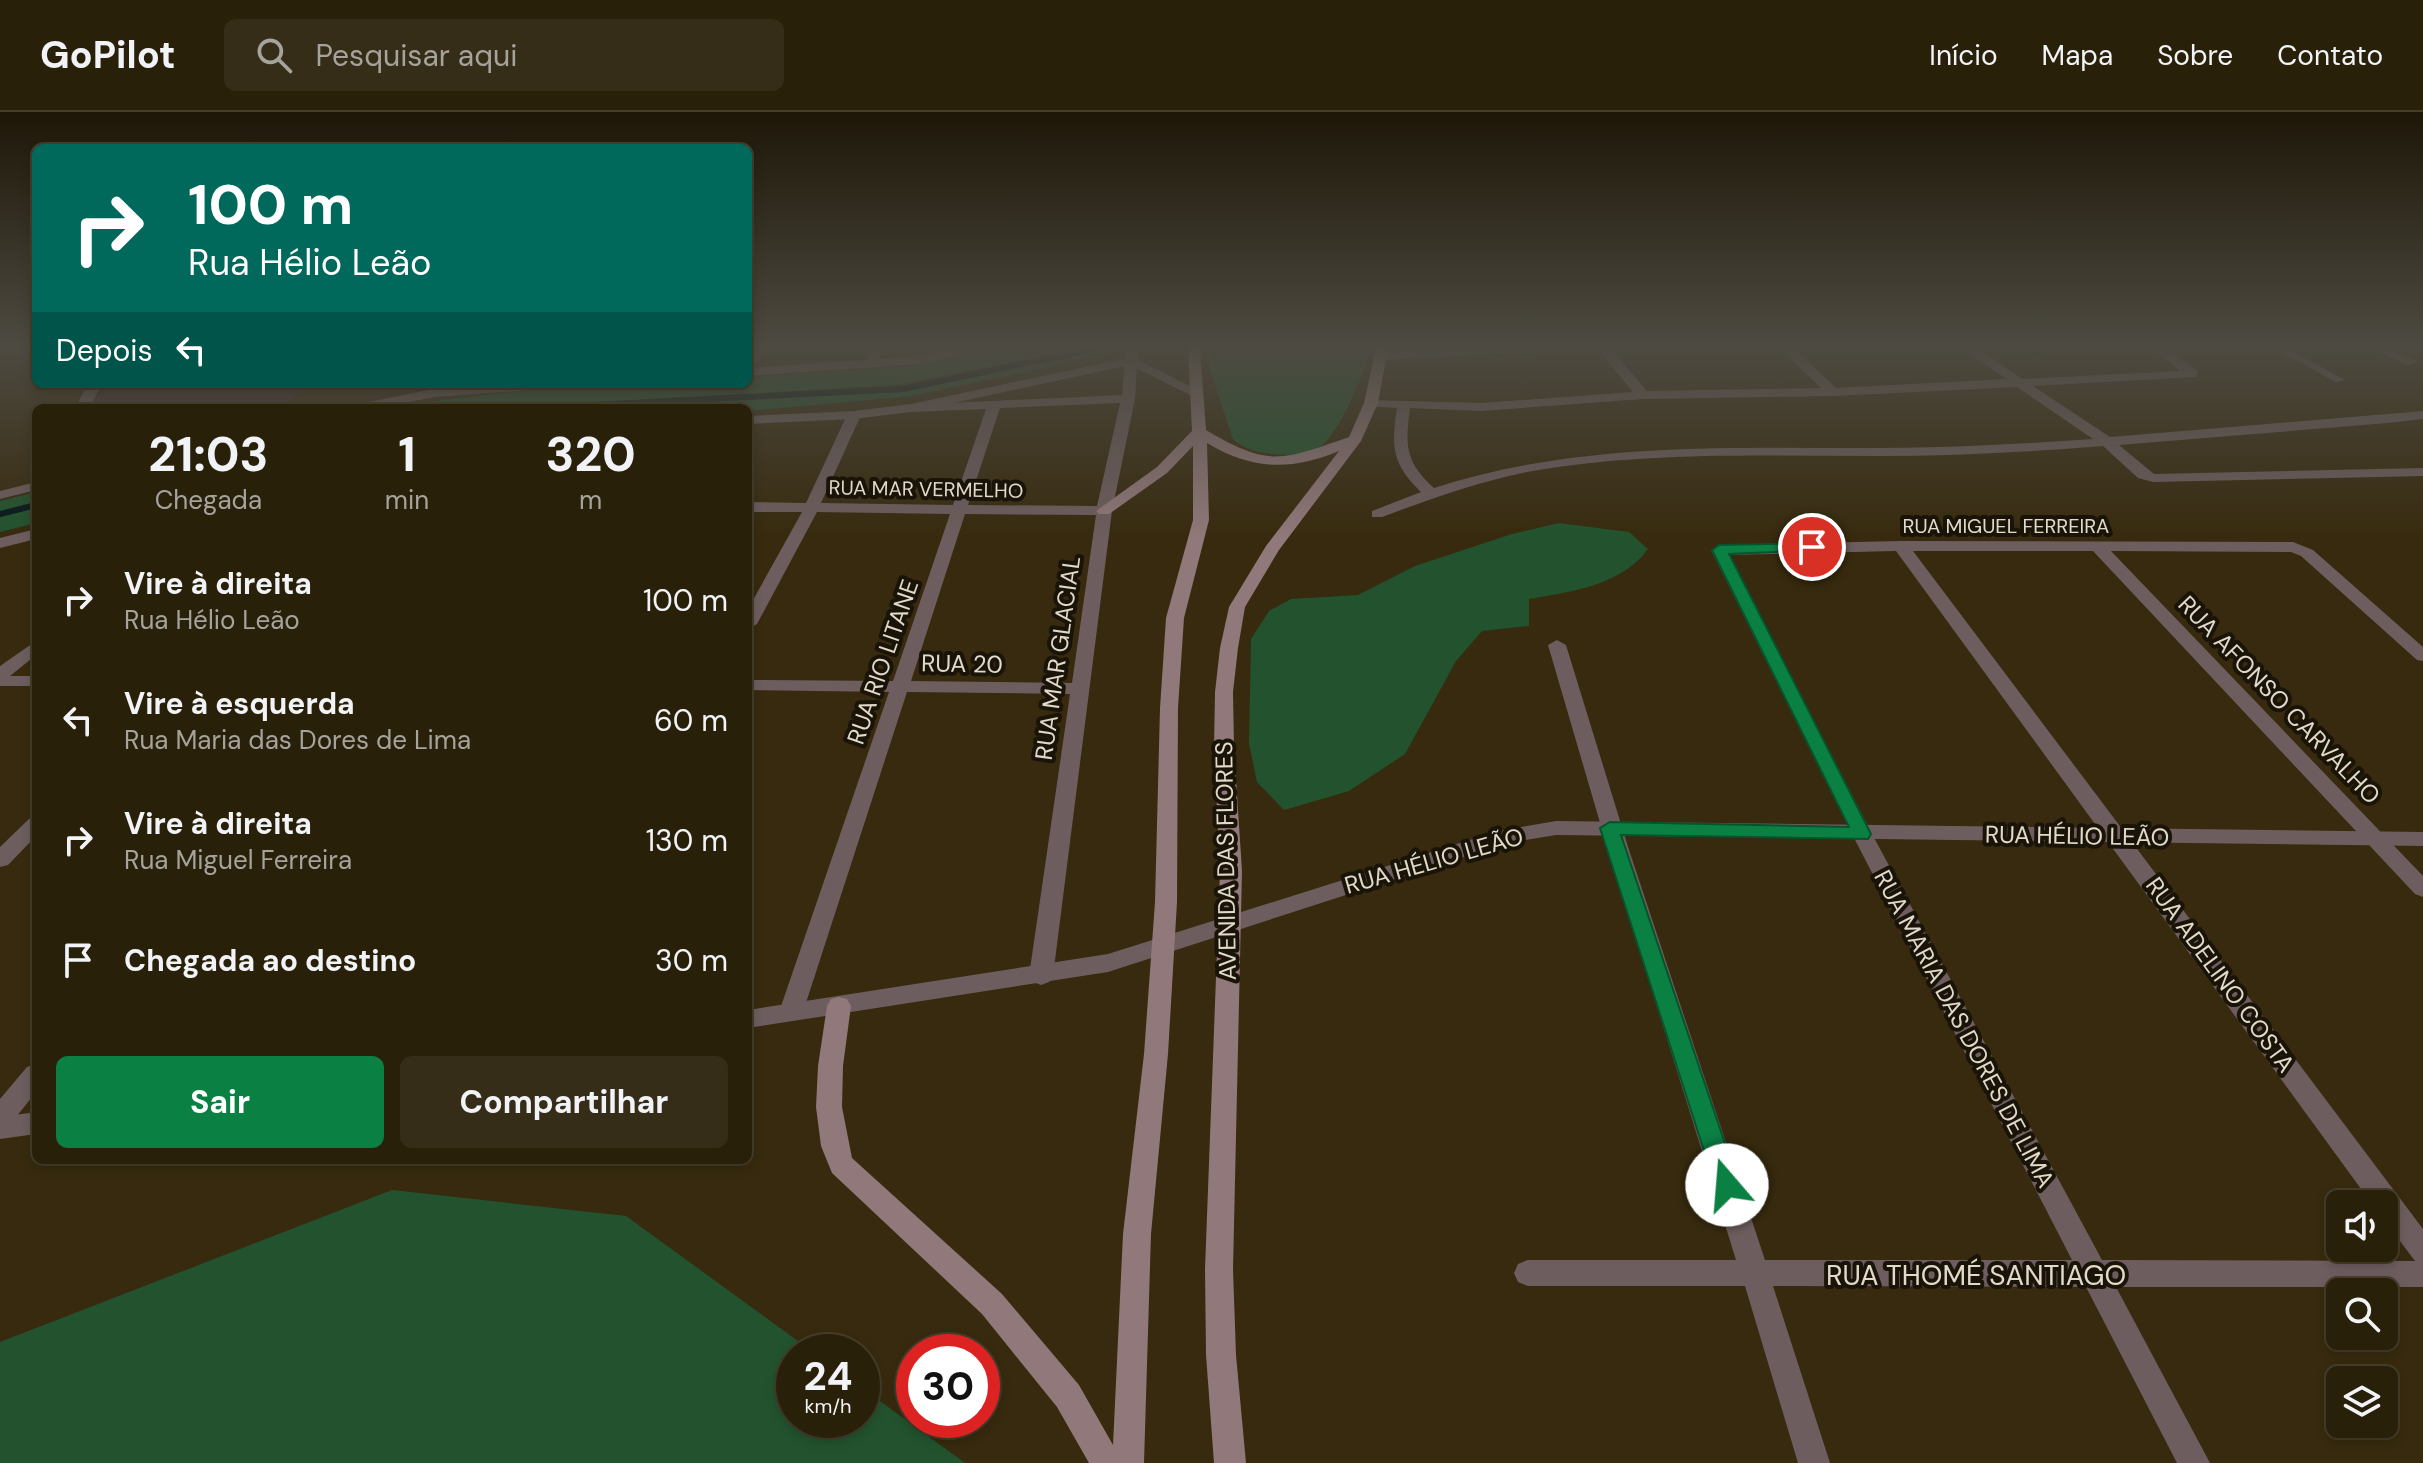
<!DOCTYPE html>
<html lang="pt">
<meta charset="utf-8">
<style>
:root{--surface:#29200a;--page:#352d18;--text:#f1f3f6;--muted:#a5a39c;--line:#453e2b;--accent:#0b8043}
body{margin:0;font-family:"DM Sans",sans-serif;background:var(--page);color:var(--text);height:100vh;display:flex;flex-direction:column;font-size:30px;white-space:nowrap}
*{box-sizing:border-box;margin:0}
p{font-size:26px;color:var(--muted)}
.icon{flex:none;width:44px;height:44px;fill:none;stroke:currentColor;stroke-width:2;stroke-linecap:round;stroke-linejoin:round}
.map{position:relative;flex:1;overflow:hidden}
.drawer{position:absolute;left:32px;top:292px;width:720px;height:760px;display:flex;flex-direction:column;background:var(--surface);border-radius:12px;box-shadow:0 4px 12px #0003,0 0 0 2px var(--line)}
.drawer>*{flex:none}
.banner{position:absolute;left:32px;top:32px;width:720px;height:244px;border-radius:12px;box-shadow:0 4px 12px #0003,0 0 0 2px var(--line);background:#00695c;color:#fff;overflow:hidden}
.buttons{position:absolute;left:2326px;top:1078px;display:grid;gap:16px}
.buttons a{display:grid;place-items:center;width:72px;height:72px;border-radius:12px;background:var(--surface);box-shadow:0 4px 12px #0003,0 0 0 2px var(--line);font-size:40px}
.speed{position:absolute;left:776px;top:1222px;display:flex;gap:16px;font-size:40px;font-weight:700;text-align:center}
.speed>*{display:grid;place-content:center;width:104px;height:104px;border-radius:50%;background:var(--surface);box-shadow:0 4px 12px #0003,0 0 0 2px var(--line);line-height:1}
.speed small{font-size:20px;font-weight:400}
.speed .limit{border:12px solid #d22;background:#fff;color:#111}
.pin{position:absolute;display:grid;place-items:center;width:68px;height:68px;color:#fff;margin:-34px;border:4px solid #fff;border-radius:50%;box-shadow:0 2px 8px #0007}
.me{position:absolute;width:88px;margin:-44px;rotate:342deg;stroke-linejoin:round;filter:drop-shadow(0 0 6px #0008)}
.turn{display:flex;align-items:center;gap:28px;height:168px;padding:0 24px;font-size:36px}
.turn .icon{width:104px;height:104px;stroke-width:2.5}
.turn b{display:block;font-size:56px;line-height:68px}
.then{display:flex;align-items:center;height:76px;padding:0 24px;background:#0003;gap:16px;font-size:30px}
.eta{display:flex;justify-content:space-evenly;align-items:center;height:136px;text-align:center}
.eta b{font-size:48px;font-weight:700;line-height:56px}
.primary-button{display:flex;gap:16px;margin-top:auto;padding:16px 24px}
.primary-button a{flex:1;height:92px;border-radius:12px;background:var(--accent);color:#fff;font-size:32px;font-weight:700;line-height:92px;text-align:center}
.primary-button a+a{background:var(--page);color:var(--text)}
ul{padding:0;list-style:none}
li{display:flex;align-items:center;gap:24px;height:120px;padding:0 24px}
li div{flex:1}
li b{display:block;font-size:30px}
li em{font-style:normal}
header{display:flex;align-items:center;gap:48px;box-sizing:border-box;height:112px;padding:0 40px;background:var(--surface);border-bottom:2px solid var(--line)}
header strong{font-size:38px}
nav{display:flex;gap:44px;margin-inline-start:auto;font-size:28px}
.search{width:560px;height:72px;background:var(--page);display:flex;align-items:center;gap:20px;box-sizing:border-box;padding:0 28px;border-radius:12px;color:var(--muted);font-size:30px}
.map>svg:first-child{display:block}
.education{fill:#412e28}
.green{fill:#22532e}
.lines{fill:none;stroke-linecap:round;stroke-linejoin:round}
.stream{stroke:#051719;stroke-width:6}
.service{fill:#6d5d5e;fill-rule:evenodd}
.minor{fill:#6d5d5e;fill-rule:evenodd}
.tertiary{fill:#6d5d5e;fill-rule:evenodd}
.secondary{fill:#91787a;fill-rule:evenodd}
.route{fill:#0b8043;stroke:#07532c;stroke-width:2}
.labels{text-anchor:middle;stroke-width:8;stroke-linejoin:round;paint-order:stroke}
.far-street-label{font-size:20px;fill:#e1d9c9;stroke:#191308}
.street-label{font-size:24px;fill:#e1d9c9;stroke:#191308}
.near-street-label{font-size:28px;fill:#e1d9c9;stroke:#191308}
</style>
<header>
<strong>GoPilot</strong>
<div class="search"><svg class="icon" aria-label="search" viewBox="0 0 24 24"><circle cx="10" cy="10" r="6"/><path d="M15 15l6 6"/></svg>Pesquisar aqui</div>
<nav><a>Início</a><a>Mapa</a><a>Sobre</a><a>Contato</a></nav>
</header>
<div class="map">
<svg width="2423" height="1351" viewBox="0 0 2423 1351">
<rect width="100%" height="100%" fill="#372a0e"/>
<path class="education" d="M127,272H310L282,296H90L95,285Z"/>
<g class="green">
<path d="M996,236H1086L897,273L489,296H395C511,274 630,272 748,272V265L909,254Z"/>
<path d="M1092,236H1106V239L1099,244L912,284L748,299V296H557L910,277Z"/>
<path d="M1210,236H1371C1366,258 1339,322 1321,334C1308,343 1288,344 1273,342C1258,341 1244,337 1233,327L1209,255Z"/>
<path d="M36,380V411L0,420V389Z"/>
<path d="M1559,411L1629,420L1648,437C1622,473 1571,480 1529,487V514L1482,519L1456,549L1405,642L1349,679L1284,698L1257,670L1249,632L1251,527L1269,499L1291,487L1358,483L1415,454L1512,422Z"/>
<path d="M392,1078L626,1104L813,1240H794V1308H862V1276L965,1351H0V1230Z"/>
</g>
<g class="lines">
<g class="stream">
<path d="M535,296L903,277L1098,236"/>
<path d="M0,402L36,393"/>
</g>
<path class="service" d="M2273,236H2286L2345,268L2336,270Z"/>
<g class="minor">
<path d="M752,236H765L753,256L748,257V243Z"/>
<path d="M873,236H885L875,255L871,256L865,252Z"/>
<path d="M1126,236H1138L1135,287L1112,399L1053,864L1049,870L1041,873L1033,870L1029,864L1070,582L907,580L803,900L799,907L791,909L783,907L779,900L889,580L748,578V568L893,569L950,402L817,400L757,512L748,517V497L802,400H748V390L806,391L847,303L854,299L861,303L821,391L953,393L986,297L911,300L904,296L906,293L1122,283ZM1120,291L1097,394L968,393L1000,296ZM965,402L1096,403L1072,571L911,569Z"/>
<path d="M1457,236H1547L1541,240L1381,248L1375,244L1381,240Z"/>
<path d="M1597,236H1610L1647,279L1821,276L1779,236H1793L1836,276L2006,267L1962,236H1977L2022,267L2180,259L2152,236H2166L2197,259V265L2033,274L2110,325L2423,299V307L2388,311L2119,333L2154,362L2423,356V364L2153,370L2138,366L2103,334C2029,340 1954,344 1879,344C1762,344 1642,339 1527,360C1477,370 1430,387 1382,405H1372V399L1421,380C1392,352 1391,335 1397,296L1366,294V288L1481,291L1633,280ZM2017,275L2093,327C2022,332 1951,336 1880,336C1730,336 1578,329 1434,376C1405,349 1405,334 1410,296L1481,299L1643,287L1833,284Z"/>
<path d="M88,272H102L89,296H75Z"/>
<path d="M1901,429L2293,430L2313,438L2423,535V549L2417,548L2301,444L2291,440L2111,439L2423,764V785L2415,782L2093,439H1913L2423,1117V1175H2116L2210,1351H2177L2086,1175L1773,1174L1830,1351H1798L1745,1174H1528L1518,1170L1514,1161L1518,1152L1528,1148H1736L1608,738L1548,533L1557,528L1566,533L1629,738L1765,1148H2072L1852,722L1711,438L1719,433ZM1896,439L2372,1092H2384V1108L2415,1149L2102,1148L1872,722L1729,443Z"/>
<path d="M36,529V543L10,564H36V574H0V554Z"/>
<path d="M36,705V724L8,753L0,755V735L29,707Z"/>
<path d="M36,952V980L9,1014L0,1017V987L27,955Z"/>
</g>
<g class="tertiary">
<path d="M961,236H988L921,252L748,264V256L921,244Z"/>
<path d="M2370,236H2388L2418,250L2408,253Z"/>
<path d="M1132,245L1202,280L1190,283L1130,253L911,300L854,307L748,312V304L854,299L911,292Z"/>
<path d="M505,272H567L560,276L434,285L379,296H352L359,292L434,277Z"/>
<path d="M36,370V378L0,387V379Z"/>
<path d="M36,417V427L0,436V426Z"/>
<path d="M1556,709L2423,720V734L1556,723L1507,731L1108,860L748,916V898L1108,842L1498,719Z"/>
<path d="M36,1000V1022L0,1027V1005Z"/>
</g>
<path class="secondary" d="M1188,236H1200L1206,318C1270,356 1282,348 1349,325L1364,291L1376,236H1388L1378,291L1361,329L1279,438L1245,495L1238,536L1233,580L1234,636L1242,759L1233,1157L1236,1243L1246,1351H1214L1206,1243L1205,1157L1220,759L1214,636L1215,580L1220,536L1229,495L1266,434L1339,339C1291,359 1252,358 1207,331L1209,408L1184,506L1178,596L1177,790L1168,942L1151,1122L1144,1351H1089L1057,1295L982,1202L832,1061L821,1034L816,995L818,954L827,894L831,887L839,885L847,887L851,894L843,954L842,995L852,1046L1002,1182L1079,1273L1113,1333L1123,1122L1144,942L1155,790L1160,596L1166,506L1193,408V334L1167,361L1109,402H1099L1096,399L1157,355L1192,319Z"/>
</g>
<linearGradient id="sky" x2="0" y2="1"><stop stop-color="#1e1708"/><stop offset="0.55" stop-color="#4d4a41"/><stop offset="1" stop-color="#4d4a41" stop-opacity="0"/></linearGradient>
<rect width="2423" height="426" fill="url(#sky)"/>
<path class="route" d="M1812,431L1819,435L1817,438L1729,442L1871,722L1868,727L1621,723L1739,1073L1736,1080L1727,1083L1718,1080L1715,1073L1600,716L1610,710L1849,715L1712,438L1719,433Z"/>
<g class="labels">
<g class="far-street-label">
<text transform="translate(926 377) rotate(1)" y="7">RUA MAR VERMELHO</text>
<text x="2006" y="421">RUA MIGUEL FERREIRA</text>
</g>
<g class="street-label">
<text transform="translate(1058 546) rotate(-82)" y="8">RUA MAR GLACIAL</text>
<text transform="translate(883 550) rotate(-71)" y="8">RUA RIO LITANE</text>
<text transform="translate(962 552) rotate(1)" y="8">RUA 20</text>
<text transform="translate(2279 588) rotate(46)" y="8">RUA AFONSO CARVALHO</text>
<text transform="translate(2077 724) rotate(1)" y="8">RUA HÉLIO LEÃO</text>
<text transform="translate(1226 749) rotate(-91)" y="8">AVENIDA DAS FLORES</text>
<text transform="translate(1434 749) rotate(-16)" y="8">RUA HÉLIO LEÃO</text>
<text transform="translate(2220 863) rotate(54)" y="8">RUA ADELINO COSTA</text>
<text transform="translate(1964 917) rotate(62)" y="8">RUA MARIA DAS DORES DE LIMA</text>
</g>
<g class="near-street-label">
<text x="1976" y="1173">RUA THOMÉ SANTIAGO</text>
</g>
</g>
</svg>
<div class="buttons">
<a><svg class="icon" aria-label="sound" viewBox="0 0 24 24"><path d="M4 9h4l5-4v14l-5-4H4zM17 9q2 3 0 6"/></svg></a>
<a><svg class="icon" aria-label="search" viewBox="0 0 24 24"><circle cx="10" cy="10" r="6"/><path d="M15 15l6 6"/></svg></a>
<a><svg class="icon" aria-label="layers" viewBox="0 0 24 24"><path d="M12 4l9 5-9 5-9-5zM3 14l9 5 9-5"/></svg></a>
</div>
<div class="speed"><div>24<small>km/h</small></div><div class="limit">30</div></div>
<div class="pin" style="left:1812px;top:435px;background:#d93025"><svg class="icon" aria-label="arrive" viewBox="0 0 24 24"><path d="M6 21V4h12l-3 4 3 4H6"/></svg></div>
<svg class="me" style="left:1727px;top:1073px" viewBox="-20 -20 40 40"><circle r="19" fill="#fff"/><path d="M0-13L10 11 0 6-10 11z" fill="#0b8043"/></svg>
<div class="banner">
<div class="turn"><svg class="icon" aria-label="right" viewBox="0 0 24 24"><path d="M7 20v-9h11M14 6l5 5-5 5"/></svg><div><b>100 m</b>Rua Hélio Leão</div></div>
<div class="then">Depois<svg class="icon" aria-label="left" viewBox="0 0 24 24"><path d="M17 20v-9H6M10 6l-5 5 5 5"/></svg></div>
</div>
<section class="drawer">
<div class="eta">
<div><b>21:03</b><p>Chegada</p></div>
<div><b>1</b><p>min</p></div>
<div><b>320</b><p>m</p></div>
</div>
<ul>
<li><svg class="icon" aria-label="right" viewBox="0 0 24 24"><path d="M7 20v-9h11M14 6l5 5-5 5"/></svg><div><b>Vire à direita</b><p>Rua Hélio Leão</p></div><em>100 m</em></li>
<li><svg class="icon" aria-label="left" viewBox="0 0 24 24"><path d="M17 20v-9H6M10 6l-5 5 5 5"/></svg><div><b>Vire à esquerda</b><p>Rua Maria das Dores de Lima</p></div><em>60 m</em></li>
<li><svg class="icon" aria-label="right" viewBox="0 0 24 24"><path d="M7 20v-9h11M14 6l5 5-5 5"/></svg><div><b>Vire à direita</b><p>Rua Miguel Ferreira</p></div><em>130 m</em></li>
<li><svg class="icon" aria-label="arrive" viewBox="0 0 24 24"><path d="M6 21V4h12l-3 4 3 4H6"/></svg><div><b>Chegada ao destino</b></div><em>30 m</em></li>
</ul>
<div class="primary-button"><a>Sair</a><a>Compartilhar</a></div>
</section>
</div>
